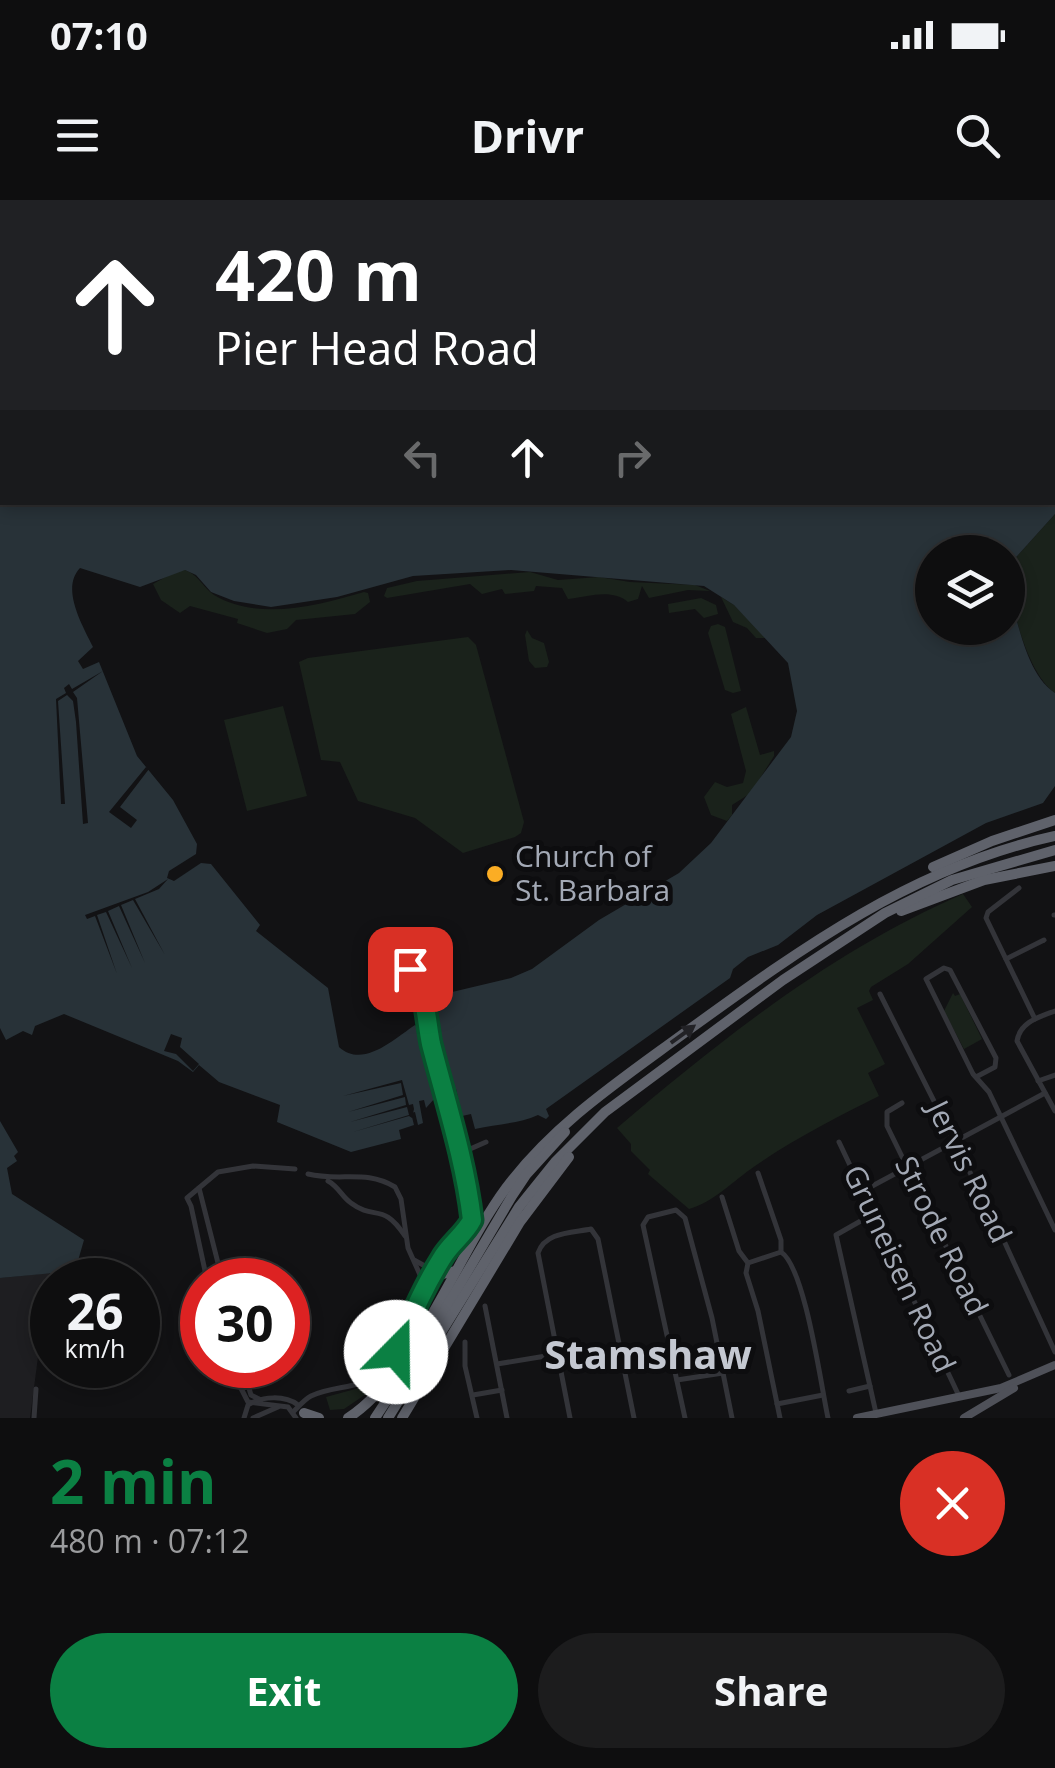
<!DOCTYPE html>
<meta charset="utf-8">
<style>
:root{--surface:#0e0e0f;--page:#1c1c1d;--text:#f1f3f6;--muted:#9b9c9e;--line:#2e2e2f;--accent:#0b8043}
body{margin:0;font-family:"Open Sans",sans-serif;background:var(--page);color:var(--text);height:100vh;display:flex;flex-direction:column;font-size:38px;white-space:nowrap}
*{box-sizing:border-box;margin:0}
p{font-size:32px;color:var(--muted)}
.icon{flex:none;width:55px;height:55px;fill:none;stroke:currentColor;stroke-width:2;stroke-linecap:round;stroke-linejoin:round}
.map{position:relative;height:1218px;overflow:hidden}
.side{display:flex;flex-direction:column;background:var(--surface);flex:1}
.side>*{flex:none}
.guide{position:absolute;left:0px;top:0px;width:1055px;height:305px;box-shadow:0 5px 15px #0003,0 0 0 2px var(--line);background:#202124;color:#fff;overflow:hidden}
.fabs{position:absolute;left:915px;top:335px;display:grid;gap:20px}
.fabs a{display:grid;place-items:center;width:110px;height:110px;border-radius:50%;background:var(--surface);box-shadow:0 5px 15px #0003,0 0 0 2px var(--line);font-size:50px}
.speed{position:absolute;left:30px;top:1058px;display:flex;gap:20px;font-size:50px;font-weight:700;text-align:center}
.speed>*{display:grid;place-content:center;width:130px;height:130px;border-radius:50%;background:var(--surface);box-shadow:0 5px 15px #0003,0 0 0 2px var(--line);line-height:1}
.speed small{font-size:25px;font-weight:400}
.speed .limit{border:15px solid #d22;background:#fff;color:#111}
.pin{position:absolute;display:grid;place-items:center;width:85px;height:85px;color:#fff;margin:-42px;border-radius:20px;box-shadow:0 5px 15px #0006}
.me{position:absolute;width:110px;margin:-55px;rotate:22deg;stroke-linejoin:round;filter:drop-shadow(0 0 8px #0008)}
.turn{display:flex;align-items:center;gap:35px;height:210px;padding:0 50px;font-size:45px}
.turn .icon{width:130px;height:130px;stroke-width:2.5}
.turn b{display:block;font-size:70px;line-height:85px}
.lanes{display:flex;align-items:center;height:95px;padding:0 50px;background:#0003;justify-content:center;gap:50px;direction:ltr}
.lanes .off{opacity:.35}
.round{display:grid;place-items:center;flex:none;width:105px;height:105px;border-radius:52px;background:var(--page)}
.head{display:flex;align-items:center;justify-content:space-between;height:170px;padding:0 50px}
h1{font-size:60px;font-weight:700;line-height:75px;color:var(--accent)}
.button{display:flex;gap:20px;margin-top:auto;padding:20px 50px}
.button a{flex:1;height:115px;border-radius:60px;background:var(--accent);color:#fff;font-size:40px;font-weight:700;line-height:115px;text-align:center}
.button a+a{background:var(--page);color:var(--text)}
.status{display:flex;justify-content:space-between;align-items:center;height:70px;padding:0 50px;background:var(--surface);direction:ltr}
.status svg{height:28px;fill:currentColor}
header{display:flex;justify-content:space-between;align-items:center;height:130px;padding:0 50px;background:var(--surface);font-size:45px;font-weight:700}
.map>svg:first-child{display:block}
.built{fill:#1e1e21}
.green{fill:#1a221b}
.water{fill:#283238;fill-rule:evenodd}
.pier{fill:#121214}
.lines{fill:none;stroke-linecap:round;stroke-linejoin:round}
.minor-tunnel{stroke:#2f3034;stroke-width:5;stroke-dasharray:5 2.5;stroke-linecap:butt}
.minor{stroke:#333439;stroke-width:5}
.primary{stroke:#4f5159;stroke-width:8}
.motorway{stroke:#5f626b;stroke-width:10}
.oneway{fill:#222226}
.route-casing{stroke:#07532c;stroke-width:25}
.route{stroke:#0b8043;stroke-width:18}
.poi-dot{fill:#fbad24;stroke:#0d0d0f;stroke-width:4}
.labels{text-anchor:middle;stroke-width:10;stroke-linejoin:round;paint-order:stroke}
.poi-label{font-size:30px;fill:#a3a9b5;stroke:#0d0d0f;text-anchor:start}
.street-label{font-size:30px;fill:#a3a9b5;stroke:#0d0d0f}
.district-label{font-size:40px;font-weight:bold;fill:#c4c8d1;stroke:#0d0d0f}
</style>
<div class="status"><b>07:10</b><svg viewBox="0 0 49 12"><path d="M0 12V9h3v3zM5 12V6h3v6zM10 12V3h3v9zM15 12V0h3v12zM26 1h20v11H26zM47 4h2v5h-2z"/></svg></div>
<header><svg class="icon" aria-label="menu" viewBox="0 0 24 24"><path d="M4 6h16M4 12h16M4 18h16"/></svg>Drivr<svg class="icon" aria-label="search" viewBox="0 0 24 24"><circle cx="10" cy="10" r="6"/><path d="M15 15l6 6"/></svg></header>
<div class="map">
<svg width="1055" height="1218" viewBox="0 0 1055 1218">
<rect width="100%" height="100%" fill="#121214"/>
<path class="built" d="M49,1073L30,1218H0V1078Z"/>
<g class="green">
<path d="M1055,314V493C1027,474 1008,399 1008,366Z"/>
<path d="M185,370C199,375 203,388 214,395C259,422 319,405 364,392L368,393L370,402L355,414L296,420L287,429L267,433L237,423L238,419L190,406L180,413L161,400L153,384L176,371Z"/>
<path d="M530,372L558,380L599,377L630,382L695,385L710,391L688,390L649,398L642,386L638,399L628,402C612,388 587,397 568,399L562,388L536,386L534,391L505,394L502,389L482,394L470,384L387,398L384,396L387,388L417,381Z"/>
<path d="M721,397L734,405L768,438H756L747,428L733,422Z"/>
<path d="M701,398L716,405L718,414L704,418L695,409L669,413L668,404Z"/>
<path d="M718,424L725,427L741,491L733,493L725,490L708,433L711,426Z"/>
<path d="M527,430L532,438L544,443L549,462L547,467L535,468L529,461L525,435Z"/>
<path d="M468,437L476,445L524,622L521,633L515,637L463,653L415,618L358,601L340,562L321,560L299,462L308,458Z"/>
<path d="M283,506L307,596L247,611L224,520Z"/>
<path d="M746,507L760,555L774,551V556L751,593L732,605V615L727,621L711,615L704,597L715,582L727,587L743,583L746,571L731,514Z"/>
<path d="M963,694L972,707L908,764L871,787L869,791L873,800L857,808L885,864L868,873L879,896C837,917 794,939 755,966C733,981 714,1002 689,1009L648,974L650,970L631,951V944L617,928C724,837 834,750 963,694Z"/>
<path d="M953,793L955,796L960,794L982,839L964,849L944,811Z"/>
<path d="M370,1185L372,1190L344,1209L330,1210L326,1197Z"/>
</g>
<g class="water">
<path d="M0,0H1055V314L1008,366V352H932V428H1008V391C1019,423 1026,474 1055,493V586L1043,603L986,623L817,715L778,745L748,757L733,769L730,778L546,909L549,916L546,919L538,915C518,924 497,924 475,929L471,914L462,916L456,889H452L450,884L434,889L435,898L426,908L424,900L419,901L423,923L418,925L415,912L411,913L414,925L399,930L401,939L351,952L277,922L280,905L219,882L199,865L193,872L178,861L64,814L35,826L32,835L23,831L6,840L0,828ZM2,2H1052V302H2ZM80,368L140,387L185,370L196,375L211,392L234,401L271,407L337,397L413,376L511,370L704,386L734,405L788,463L797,511L791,537L711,643L679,673L599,720L532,769L511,778L431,797L436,817L433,826L420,829L415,825C394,839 363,869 339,847L328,788L256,731L260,725L211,664L201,663L174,681L167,678L169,671L196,654L197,644L173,600L137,556L99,462L83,469L78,461L93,447C81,423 61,388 80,368Z"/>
<path d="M0,921L18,952L14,956L17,961L7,968L12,994L84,1040L75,1071L0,1078Z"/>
</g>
<g class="pier">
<path d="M103,471L73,492L77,498L88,623L83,624L76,522L73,501L67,495L58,501L65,604H61L56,499L66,493L64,488L69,484L72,489Z"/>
<path d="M146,567L149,569L120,607L137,620L131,628L109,612Z"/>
<path d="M168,679L159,689L135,699L165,755L133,700L121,705L145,763L119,706L108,711L132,768L106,712L97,715L117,774L95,716L87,719L85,715L148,692Z"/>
<path d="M171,834L182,838L180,847L199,864L193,871L176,854L164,851Z"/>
<path d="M402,880L409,905L413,904L414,909L412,918L409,916L353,932L409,915L407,907L350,922L406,905L405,897L348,912L403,895L401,883L343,896Z"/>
</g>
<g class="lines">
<path class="minor-tunnel" d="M219,1067L222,1080"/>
<g class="minor">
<path d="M1019,688L988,712L986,718L1035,819"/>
<path d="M1054,715H1055"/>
<path d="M413,759L417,773"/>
<path d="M1006,759L1044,740"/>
<path d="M880,794L999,1030L1055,1152"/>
<path d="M1055,811C1039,817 1020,822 1017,841L1055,911"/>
<path d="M976,877L995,867L996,858L950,770L944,768L926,779L973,874L989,892L1055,1030"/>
<path d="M1038,881L1055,875"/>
<path d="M902,903L887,912V926L1009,1175"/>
<path d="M839,942L959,1196"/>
<path d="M461,953L486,942"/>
<path d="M758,973L781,1040V1052C805,1067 821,1186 828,1218"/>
<path d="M308,974C341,982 365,969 395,987L401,999L408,1048L425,1086"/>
<path d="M328,981C339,987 342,997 351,1003C375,1021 383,1002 405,1036"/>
<path d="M199,988L219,1067"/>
<path d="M863,991L1045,893"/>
<path d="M722,997L739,1051L748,1063L746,1073L758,1111L780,1218"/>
<path d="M873,1014L836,1035L876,1213"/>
<path d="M414,1060L434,1071"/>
<path d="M748,1063L781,1052"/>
<path d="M207,1080L191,1006L187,998L218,972L253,966L295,969"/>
<path d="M485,1106L507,1218"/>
<path d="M465,1142V1166L477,1218"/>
<path d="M497,1164L558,1154"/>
<path d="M222,1165L236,1184"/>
<path d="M229,1165L248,1202L288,1207L296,1218"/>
<path d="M242,1165L251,1195L261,1200"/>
<path d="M677,1180L723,1173"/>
<path d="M849,1191L870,1186"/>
<path d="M473,1195L502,1190"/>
<path d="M777,1204L823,1195"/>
<path d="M294,1211C299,1206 305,1199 311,1196C336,1184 362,1191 383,1169C399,1154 401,1133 410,1114C425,1080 446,1051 471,1025L463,963L423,800L414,774L409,769"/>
<path d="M34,1218L36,1189"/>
<path d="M244,1218L248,1205C262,1196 285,1195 298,1205"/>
<path d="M253,1218L278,1207"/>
<path d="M570,1218L538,1053C545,1032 571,1033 591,1029L598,1039L634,1218"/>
<path d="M685,1218L643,1025L648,1017L676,1010L685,1018L712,1118L732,1218"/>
</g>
<g class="primary">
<path d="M857,1218L1001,1188L1055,1165"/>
<path d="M964,1218L1014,1188"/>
</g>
<g class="motorway">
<path d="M933,667L992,641L1055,620"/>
<path d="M901,711L984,680L1055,666"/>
<path d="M434,1071L443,1074L455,1071"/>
<path d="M304,1213L319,1218"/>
<path d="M348,1218C416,1174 457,1054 506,988C554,924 619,881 683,834C799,750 912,667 1055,636"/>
<path d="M375,1218L430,1135L512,996L526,975L565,932"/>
<path d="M388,1218L519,1007L556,961L605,912L783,780L885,713L952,680L1055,650"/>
<path d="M402,1218L520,1022L569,957"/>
</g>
</g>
<defs><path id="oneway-solid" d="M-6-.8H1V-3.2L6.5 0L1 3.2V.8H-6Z" transform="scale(2.5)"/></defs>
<use class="oneway" href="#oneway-solid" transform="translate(683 834) rotate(-36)"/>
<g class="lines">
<defs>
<path id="route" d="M396,1152C411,1118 422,1090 442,1058C450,1044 465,1034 472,1020C465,960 446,902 431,844C426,820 426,787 410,769"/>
</defs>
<use href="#route" class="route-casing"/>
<use href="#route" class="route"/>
</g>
<circle class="poi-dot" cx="495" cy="674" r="10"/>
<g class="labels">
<g class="poi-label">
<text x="515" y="667">Church of<tspan x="515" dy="34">St. Barbara</tspan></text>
</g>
<g class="street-label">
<text transform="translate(969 972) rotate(64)" y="10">Jervis Road</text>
<text transform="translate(941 1036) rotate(64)" y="10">Strode Road</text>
<text transform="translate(899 1069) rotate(65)" y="10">Gruneisen Road</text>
</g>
<g class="district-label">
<text x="648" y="1169">Stamshaw</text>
</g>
</g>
</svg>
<div class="fabs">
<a><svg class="icon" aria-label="layers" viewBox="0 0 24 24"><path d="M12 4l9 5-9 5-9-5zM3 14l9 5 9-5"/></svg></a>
</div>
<div class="speed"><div>26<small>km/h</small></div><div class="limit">30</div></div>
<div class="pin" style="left:410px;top:769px;background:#d93025"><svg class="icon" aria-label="arrive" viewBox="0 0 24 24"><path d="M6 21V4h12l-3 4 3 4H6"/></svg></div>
<svg class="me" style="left:396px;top:1152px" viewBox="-20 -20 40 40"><circle r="19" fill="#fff"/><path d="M0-13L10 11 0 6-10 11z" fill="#0b8043"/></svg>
<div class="guide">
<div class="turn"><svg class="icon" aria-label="ahead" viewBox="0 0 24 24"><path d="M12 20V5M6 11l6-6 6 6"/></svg><div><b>420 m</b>Pier Head Road</div></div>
<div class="lanes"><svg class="icon off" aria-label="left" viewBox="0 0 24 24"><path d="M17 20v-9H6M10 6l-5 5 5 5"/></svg><svg class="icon" aria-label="ahead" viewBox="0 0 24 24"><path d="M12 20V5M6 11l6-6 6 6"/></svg><svg class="icon off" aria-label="right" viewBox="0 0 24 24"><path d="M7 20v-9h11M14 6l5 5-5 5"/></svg></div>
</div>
</div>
<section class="side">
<div class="head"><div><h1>2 min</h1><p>480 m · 07:12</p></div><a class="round" style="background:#d93025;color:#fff"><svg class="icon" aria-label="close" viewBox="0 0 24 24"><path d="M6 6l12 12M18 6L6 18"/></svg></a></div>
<div class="button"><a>Exit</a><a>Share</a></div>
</section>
